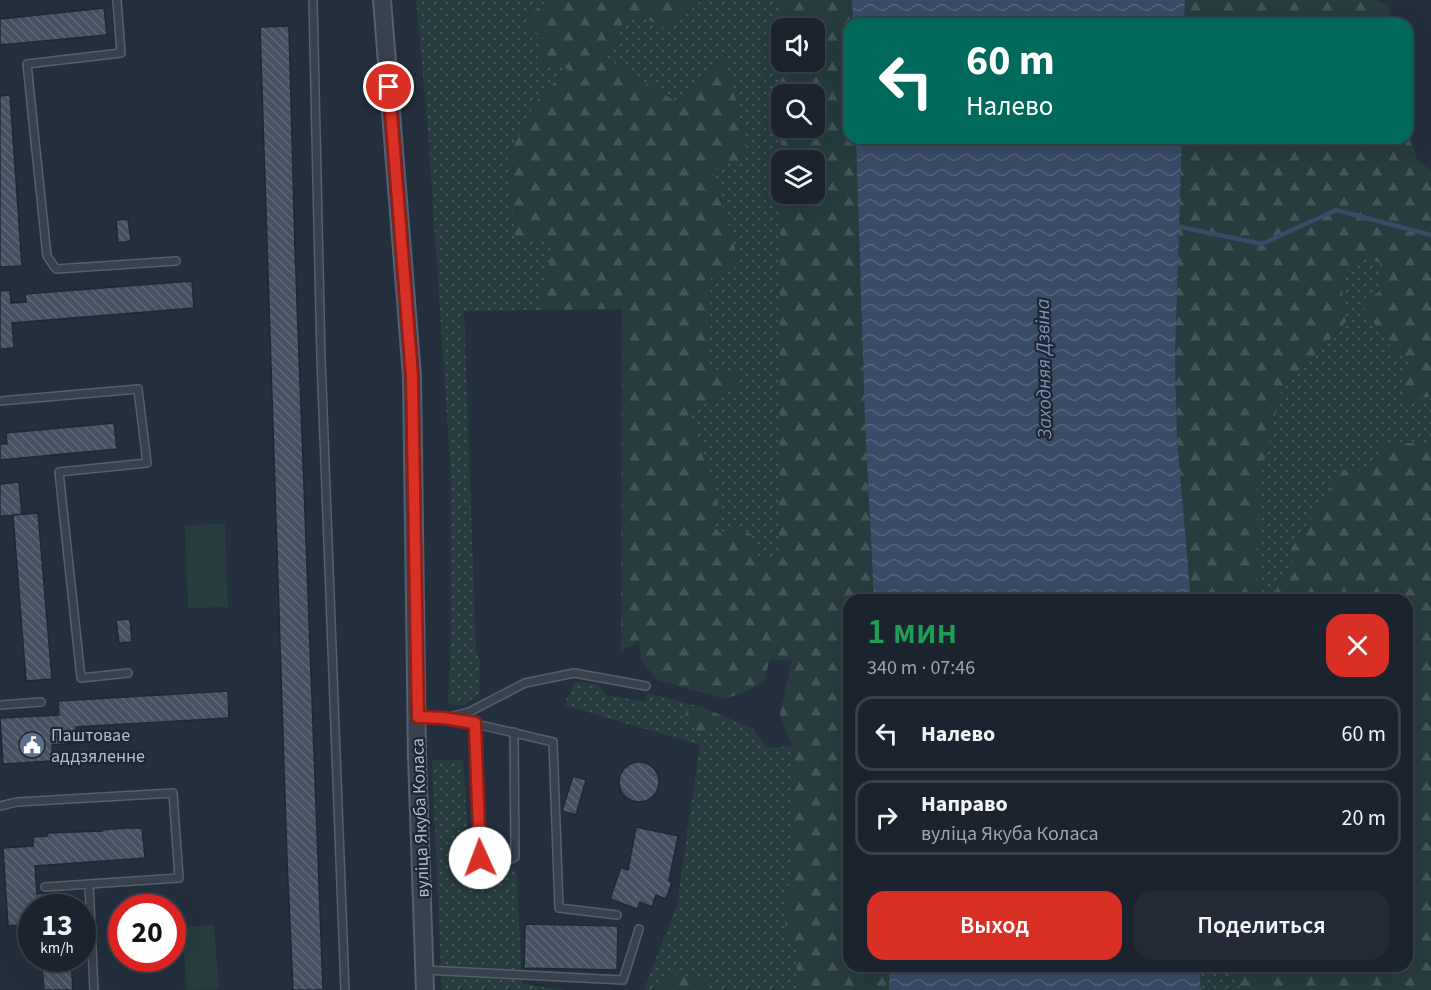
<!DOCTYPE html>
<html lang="ru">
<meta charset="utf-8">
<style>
:root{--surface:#1b232e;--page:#242b36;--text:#f1f3f6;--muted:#a0a4aa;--line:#39404a;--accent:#d93025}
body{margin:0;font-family:"Source Sans 3",sans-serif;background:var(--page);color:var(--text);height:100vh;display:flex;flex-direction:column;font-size:22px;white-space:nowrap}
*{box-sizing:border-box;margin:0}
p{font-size:20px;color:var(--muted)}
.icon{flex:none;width:33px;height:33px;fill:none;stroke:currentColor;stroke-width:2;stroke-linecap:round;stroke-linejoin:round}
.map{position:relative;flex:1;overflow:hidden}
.drawer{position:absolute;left:843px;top:594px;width:570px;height:378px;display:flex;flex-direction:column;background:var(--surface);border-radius:18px;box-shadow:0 6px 24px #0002,0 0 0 2px var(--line)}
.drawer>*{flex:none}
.guide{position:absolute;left:843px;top:18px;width:570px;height:126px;border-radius:18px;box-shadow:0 6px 24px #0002,0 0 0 2px var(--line);background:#00695c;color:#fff;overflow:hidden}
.fabs{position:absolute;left:771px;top:18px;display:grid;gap:12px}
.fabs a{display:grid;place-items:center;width:54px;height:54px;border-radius:12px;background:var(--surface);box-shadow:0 6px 24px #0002,0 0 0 2px var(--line);font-size:30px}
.speed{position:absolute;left:18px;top:894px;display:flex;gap:12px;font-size:30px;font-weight:700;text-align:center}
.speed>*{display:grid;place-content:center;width:78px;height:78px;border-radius:50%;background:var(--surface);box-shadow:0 6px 24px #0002,0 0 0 2px var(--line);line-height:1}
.speed small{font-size:15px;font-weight:400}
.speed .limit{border:9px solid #d22;background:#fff;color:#111}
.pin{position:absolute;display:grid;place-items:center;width:51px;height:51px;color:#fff;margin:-26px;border:3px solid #fff;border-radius:50%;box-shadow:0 2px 6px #0007}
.me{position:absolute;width:66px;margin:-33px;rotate:358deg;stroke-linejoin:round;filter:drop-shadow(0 0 4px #0008)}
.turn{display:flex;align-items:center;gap:21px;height:126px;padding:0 24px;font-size:27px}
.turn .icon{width:78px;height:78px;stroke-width:2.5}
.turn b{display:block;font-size:42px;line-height:51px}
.round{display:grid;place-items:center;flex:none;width:63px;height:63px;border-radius:18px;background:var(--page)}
.head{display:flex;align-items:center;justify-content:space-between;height:102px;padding:0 24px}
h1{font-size:36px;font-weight:600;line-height:45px;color:#1e9e55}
.cta{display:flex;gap:12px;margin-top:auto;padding:12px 24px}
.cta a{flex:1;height:69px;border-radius:18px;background:var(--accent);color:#fff;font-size:24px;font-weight:600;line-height:69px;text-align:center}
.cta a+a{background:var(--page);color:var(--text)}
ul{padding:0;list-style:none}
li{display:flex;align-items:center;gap:18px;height:75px;margin:0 12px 9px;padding:0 12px;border:3px solid var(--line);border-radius:18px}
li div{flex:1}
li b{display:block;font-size:22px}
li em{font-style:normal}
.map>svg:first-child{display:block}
.green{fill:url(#green-dots)}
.forest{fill:url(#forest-firs);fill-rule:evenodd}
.pitch{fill:#263c3f}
.water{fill:url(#water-waves)}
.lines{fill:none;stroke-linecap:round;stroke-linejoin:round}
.stream{stroke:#394c67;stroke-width:4.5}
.building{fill:url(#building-back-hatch);stroke:#1f2835;stroke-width:1.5}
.service-casing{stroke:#565f6c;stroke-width:10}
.tertiary-casing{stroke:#565f6c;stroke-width:20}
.service{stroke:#38414e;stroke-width:7}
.tertiary{stroke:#38414e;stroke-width:16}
.route-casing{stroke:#8d1f18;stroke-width:15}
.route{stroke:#d93025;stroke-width:10}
.labels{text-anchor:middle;stroke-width:4.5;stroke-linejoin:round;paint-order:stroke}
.poi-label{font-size:18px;fill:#b4bcc9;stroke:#1d2633;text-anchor:start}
.street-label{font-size:18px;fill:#b4bcc9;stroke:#1d2633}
.water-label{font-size:20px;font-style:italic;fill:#7c92b1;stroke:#1d2633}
</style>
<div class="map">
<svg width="1431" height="990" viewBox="0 0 1431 990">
<defs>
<pattern id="green-dots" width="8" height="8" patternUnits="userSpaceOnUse" patternTransform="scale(1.5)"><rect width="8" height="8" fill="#263c3f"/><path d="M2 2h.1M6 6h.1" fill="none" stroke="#435659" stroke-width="1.8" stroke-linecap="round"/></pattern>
<pattern id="forest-firs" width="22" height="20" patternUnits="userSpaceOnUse" patternTransform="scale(1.5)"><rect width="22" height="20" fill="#263c3f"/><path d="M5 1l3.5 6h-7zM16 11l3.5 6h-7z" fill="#435659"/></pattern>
<pattern id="water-waves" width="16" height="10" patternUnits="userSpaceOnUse" patternTransform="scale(1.5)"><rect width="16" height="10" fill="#394c67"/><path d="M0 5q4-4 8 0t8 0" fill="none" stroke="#53647b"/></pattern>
<pattern id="building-back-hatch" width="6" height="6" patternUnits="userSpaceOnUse" patternTransform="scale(1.5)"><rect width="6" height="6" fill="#455162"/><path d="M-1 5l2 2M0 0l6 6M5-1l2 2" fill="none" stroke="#5d6877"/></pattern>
</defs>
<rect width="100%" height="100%" fill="#242f3e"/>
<g class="green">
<path d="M416,0H550L526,16L544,33L568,69L536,101L554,243L538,310L464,311L476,651L480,662L479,694L464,705L448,704L451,639V476L427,116Z"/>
<path d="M701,0H781L779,552L770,562L755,554L738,526L720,533L710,523L721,512L689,412L738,387L741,372L708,370L711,276L740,264L712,169L723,53L681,105L606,58L630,12L670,30Z"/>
<path d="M1363,257L1380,263L1379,293L1362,303L1410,361L1402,386L1407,403L1431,396V443H1405L1368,471L1294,570L1274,586L1278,600H1258V488L1281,391L1346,322L1341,281Z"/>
<path d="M575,682L598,684L607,695L645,702L647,693L701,707L689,708L711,731L723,716L753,729L768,748L792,746L793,855L785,925L797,952L796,990H644L677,904L700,745L564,705Z"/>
<path d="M432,760H463L469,858L481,867H516L522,984L565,990H442Z"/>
<path d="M1199,966H1238L1240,990H1201Z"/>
</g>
<g class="forest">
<path d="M550,0H701L670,30L630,12L606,58L681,105L724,52L749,157L712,170L740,265L711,276L708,369L741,371L738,387L689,412L721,513L710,523L720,533L738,526L752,535L755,554L770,561L779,552L781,0H852L853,24H849V138H856L865,422L874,600H849V966H889V990H796L797,952L785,925L793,855L792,746L780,714L792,661L770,659L764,680L749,690L725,699L657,680L641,660L639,640L621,652L622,309L538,310L554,243L515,236L507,160L536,101L568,69L536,64L544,33H528L526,16ZM782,28H814V62H782ZM782,94H814V128H782ZM782,160H814V194H782Z"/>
<path d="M1185,0H1374L1388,5L1392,24H1184Z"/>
<path d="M1407,132L1418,162L1431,170V396L1407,403L1402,386L1410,361L1393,351L1361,303L1379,292L1380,263L1363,257L1341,281L1346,322L1281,391L1258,488V600H1191L1177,439L1175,356L1182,138H1407Z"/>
<path d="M1405,443H1431V990H1240L1238,966H1407V600H1278L1274,586L1294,570L1291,549L1343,470L1368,471L1383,446Z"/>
<path d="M701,707L723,716L711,731L697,732L684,716L689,708Z"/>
<path d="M667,973L708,981L704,990H656Z"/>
</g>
<g class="pitch">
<path d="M225,524L228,607L188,608L185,525Z"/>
<path d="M214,925L219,989L187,990L182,927Z"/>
</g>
<g class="water">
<path d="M852,0H1185L1184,24H853Z"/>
<path d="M856,138H1182L1175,356L1177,439L1191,600H874L865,422Z"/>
<path d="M889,966H1199L1201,990H889Z"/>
</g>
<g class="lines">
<path class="stream" d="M1176,226L1262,244L1336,210L1431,235"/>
</g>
<g class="building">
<path d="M104,8L107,35L0,45V19Z"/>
<path d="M289,26L295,249L323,990H293L287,860L260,27Z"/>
<path d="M10,95L22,266L0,267V96Z"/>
<path d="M128,219L131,241L118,243L116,220Z"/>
<path d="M192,281L194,308L12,323L14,348L0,349V291L10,290L11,303L26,302L25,294Z"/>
<path d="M114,423L117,449L0,460V444H7L6,433Z"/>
<path d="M19,482L22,515L0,516V484Z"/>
<path d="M38,513L52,679L26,681L13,515Z"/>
<path d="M130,619L132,642L119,643L116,620Z"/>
<path d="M228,691L229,718L76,727L77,743L52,745L53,761L3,764L0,718L59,715L58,701Z"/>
<circle cx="639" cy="782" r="20"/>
<path d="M573,776L586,780L576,815L562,811Z"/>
<path d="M636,827L678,836L669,881L672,882L666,899L656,895L652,907L640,902L637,909L610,899L621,867L628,870Z"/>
<path d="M126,828H142L145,858L35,866L37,894L57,892L58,908H32V924L8,926L3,848L33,846V837L47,836V833L102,831L101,830Z"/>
<path d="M525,924L618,926L617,970L524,968Z"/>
<path d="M41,958H71L73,990H44Z"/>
</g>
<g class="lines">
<defs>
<g id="service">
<path d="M117,0L121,53L27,64L47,256L56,269L176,261"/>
<path d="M313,0L321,358L345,990"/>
<path d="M0,401L138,389L147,463L59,472L81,678L128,673"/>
<path d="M0,705L41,702"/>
<path d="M418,717C465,719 508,732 553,742L559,908L617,915"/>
<path d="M449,717L469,712L525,683L574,673L646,686"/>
<path d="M475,723L480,858L498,866L515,857L514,732"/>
<path d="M0,806L17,802L173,793L179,878L45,887"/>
<path d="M89,884L94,990"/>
<path d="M425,970L623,980L639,929"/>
</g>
<path id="tertiary" d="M382,0L412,376L417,756L425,990"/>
</defs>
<use href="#service" class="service-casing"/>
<use href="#tertiary" class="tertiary-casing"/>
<use href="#service" class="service"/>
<use href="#tertiary" class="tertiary"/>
</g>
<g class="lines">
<defs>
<path id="route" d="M389,87L412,376L418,717L443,718L475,723L480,858"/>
</defs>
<use href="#route" class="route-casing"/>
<use href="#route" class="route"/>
</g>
<defs>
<symbol id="civic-disc" viewBox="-11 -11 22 22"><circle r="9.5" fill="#5c6f8a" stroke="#1d2633"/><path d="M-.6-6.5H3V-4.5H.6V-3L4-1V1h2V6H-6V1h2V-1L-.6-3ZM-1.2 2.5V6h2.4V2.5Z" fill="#fff"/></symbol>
</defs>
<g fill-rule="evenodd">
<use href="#civic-disc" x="17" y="730" width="30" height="30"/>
</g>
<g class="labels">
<g class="poi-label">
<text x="51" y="741">Паштовае<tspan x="51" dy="21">аддзяленне</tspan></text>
</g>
<g class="street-label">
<text transform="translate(420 818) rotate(-92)" y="6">вуліца Якуба Коласа</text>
</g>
<g class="water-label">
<text transform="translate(1043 369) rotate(-91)" y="7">Заходняя Дзвіна</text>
</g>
</g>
</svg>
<div class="fabs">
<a><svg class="icon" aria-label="sound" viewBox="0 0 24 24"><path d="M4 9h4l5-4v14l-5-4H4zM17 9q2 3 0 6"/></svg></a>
<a><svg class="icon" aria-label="search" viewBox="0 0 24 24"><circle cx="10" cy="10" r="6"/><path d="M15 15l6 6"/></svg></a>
<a><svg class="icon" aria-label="layers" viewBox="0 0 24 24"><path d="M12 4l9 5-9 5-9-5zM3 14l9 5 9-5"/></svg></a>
</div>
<div class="speed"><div>13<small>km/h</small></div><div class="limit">20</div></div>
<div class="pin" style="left:389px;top:87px;background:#d93025"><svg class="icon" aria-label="arrive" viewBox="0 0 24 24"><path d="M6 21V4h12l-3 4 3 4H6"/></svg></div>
<svg class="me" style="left:480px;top:858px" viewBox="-20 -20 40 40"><circle r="19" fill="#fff"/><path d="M0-13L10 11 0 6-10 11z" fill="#d93025"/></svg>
<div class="guide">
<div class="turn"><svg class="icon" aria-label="left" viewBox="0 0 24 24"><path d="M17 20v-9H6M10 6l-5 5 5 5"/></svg><div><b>60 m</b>Налево</div></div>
</div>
<section class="drawer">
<div class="head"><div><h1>1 мин</h1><p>340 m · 07:46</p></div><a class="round" style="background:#d93025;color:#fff"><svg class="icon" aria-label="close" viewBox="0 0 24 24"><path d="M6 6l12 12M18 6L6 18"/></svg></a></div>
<ul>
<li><svg class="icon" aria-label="left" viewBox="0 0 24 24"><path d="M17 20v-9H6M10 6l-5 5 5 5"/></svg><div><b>Налево</b></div><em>60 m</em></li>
<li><svg class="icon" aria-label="right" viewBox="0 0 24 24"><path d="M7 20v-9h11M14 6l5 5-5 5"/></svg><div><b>Направо</b><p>вуліца Якуба Коласа</p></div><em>20 m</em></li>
</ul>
<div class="cta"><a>Выход</a><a>Поделиться</a></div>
</section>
</div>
